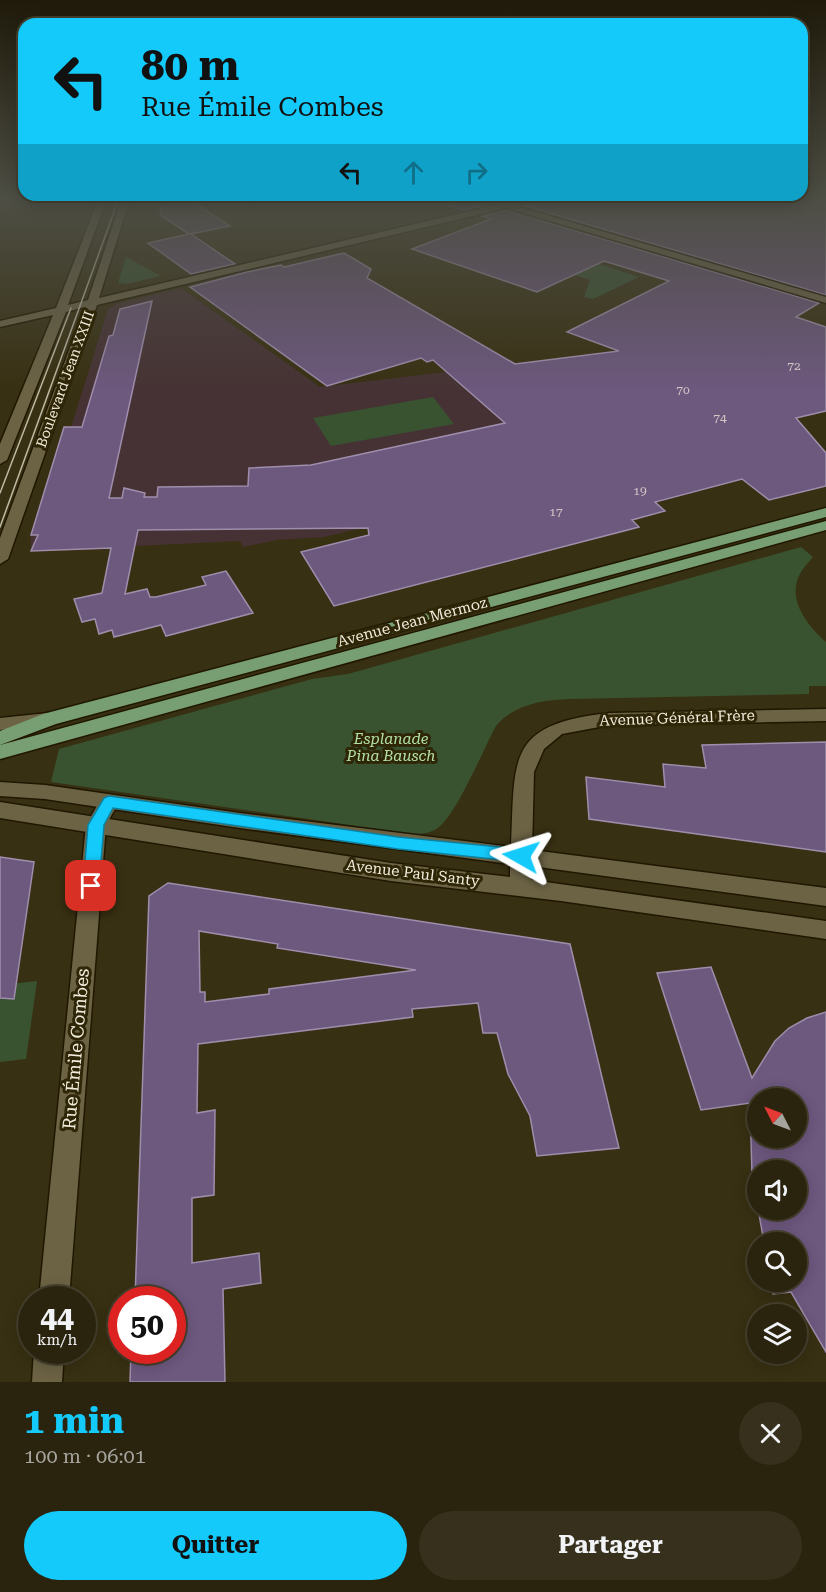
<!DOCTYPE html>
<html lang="fr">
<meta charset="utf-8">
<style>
:root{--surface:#2a240e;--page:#36301c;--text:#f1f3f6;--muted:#a5a49e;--line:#46412e;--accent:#14cafb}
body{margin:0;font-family:"Roboto Serif",serif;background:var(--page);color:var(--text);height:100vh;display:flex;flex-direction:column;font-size:22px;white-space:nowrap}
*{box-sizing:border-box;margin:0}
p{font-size:20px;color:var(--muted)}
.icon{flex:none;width:33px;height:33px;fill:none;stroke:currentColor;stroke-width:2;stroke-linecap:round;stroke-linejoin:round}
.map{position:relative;height:1382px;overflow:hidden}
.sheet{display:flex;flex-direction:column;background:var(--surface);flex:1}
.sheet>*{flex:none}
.top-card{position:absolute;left:18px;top:18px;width:790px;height:183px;border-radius:18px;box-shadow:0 3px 15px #0003,0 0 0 2px var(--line);background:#14cafb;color:#111;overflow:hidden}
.needle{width:39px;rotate:312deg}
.buttons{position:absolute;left:747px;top:1088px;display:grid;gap:12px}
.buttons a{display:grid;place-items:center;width:60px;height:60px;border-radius:50%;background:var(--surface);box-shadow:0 3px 15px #0003,0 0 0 2px var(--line);font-size:30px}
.speed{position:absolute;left:18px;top:1286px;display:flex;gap:12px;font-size:30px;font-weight:700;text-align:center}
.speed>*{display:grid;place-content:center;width:78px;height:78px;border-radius:50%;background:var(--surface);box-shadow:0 3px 15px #0003,0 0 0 2px var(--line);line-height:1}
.speed small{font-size:15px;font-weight:400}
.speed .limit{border:9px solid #d22;background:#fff;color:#111}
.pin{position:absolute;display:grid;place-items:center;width:51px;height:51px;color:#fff;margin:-26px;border-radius:12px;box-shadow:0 3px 9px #0006}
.me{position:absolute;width:66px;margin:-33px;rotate:276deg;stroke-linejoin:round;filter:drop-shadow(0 0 4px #0008)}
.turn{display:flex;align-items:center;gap:21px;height:126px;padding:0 24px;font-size:27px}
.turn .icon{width:78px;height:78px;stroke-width:2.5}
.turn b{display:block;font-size:42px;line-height:51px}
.lanes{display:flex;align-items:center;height:57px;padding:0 24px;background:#0003;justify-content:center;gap:30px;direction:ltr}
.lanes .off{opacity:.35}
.round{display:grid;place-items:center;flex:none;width:63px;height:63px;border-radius:32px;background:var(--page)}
.overview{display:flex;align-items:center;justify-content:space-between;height:102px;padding:0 24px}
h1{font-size:36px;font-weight:700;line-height:45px;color:var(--accent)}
.primary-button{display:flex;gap:12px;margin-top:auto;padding:12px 24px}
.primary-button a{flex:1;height:69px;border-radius:36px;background:var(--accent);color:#111;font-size:24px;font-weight:700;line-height:69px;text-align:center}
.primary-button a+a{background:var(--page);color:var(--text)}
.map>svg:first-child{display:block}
.education{fill:#463234}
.green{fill:#395331}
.building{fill:#6d587e;stroke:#9e8eac;stroke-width:1.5;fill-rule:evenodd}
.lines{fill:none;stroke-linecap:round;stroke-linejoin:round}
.street-casing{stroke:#201700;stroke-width:3}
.secondary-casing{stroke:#201700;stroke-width:3}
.primary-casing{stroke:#201700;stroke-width:3}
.street{fill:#6c6345;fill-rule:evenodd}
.secondary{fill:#6c6345;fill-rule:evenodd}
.primary{fill:#789e73;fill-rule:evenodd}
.tram{stroke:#bfbaa5;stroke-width:1.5}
.route{fill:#14cafb;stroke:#0d83a3;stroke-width:1.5}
.labels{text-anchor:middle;stroke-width:6;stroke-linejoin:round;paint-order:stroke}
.number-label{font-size:12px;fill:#d0c7c4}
.far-street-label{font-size:14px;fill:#f1ecdb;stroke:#2e2607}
.street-label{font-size:15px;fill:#f1ecdb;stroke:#2e2607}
.park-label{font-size:15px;font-style:italic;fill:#b3e1a5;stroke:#2e2607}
.near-street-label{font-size:18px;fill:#f1ecdb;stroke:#2e2607}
</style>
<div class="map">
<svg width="826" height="1382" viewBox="0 0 826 1382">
<rect width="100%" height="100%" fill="#383012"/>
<g class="education">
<path d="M0,198H65L0,211Z"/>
<path d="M181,288L320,387L546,360L670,455L324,537L277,540L243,547L240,541L31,551V535L68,437L108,309L119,303Z"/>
</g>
<g class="green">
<path d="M552,249L639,277L593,299L584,297L590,280L535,262Z"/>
<path d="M126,257L161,276L127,284L118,283Z"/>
<path d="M433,397L454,424L331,446L313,418Z"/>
<path d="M801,547L813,557C808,563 802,569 799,576C787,601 809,627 826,642V686H809V694L571,699C543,700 514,704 496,726C483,750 458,811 440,826C433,833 423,834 413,834L51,782L59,749L312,679L348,674Z"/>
<path d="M37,981L26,1059L0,1062V985Z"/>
</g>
<g class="building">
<path d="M164,198H200L199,206L230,226L191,234L235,264L191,274L148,243L189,234L160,215Z"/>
<path d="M440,198H474L488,205L463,210L440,203Z"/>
<path d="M545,198H819L821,202L826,203V295L525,206L543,202Z"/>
<path d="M506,210L819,303L796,317L826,327V411L796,418L826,453V486L769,500L742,479L655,502L665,511L632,520L639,527L334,606L301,552L369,535L368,528L138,530L125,594L147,589L150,597H156L206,585L202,577L226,571L253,613L166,636L161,625L114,637L112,630L99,634L95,619L82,622L74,599L102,593L111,548L31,551L38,535H31L64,427H82L109,336L113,335L120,309L152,301L109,498H122L124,488L145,493L144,497H157L158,487L248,486L249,468L311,465L505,423L433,360L427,362L421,358L327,386L190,287L247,272L281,265L284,267L344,253L371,269L367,278L515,364L619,351L567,332L669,281L604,261L537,292L412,249L491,219L482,216Z"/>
<path d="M826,742V852L589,819L586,777L665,787L663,764L706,768L702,745Z"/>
<path d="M0,857L34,862L14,999L0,998Z"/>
<path d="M168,883L570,944L619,1148L537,1156L530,1116L508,1074L497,1033H483L478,1003L412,1009L413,1017L198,1044L197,1113L215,1110L214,1195L192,1198V1263L259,1253L261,1283L223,1289L225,1382H130L131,1350H172V1299H135L149,896ZM199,931L278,944L277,948L416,970L269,989V994L205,1002V992H200Z"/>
<path d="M711,967L752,1078L775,1041L789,1028L807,1018L826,1012V1352L791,1292L773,1294L771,1281H796V1242H764L758,1209H796V1170H758V1205L752,1176L750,1103L701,1110L657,973ZM758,1098H796V1137H758Z"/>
</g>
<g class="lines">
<defs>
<g id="street">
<path d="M821,198H826V201L822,200Z"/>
<path d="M109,795L116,797L119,802L106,825L69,1299H39L86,825L102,797Z"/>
<path d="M34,1350H64L62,1382H32Z"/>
</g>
<g id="secondary">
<path d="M99,198H107L68,305L88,300L122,198H130L99,298L496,205L476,198C486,198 494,201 505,202C516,204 531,198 543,198L542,200L516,206L826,297V303L506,208L97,305L8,559L0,564V538L85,307L66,312L7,460L0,464V444L53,315L0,327V321L56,308Z"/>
<path d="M826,709V721L610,725L562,734L544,749L534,772L532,850L826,888V906L531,866V880L826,921V939L561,901L391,881L0,818V802L391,863L510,877V864L240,828L45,799L0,796V782L45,785L240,813L511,847C515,757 506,724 610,713Z"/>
<path d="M48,713L55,714L57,719L55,724L0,730V718Z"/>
</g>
<g id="primary">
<path d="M826,508V517L56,724L0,745V731L43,714Z"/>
<path d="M826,521V530L0,759V745Z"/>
</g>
</defs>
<use href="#street" class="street-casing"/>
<use href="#secondary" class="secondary-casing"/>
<use href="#primary" class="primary-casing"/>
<use href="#street" class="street"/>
<use href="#secondary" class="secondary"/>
<use href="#primary" class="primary"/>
<g class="tram">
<path d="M0,493L71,308"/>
<path d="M0,527L119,198"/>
</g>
</g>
<linearGradient id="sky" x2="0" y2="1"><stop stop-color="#1f1a0a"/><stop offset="0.51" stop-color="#4d4e44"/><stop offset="1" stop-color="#4d4e44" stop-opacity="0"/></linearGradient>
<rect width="826" height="391" fill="url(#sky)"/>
<path class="route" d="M109,796L398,837L521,849L527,851L529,856L527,860L521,862L398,849L113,808L104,825L99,886L97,891L91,893L85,891L83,886L88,825L104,798Z"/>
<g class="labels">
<g class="number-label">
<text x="794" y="370">72</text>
<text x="683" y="394">70</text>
<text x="720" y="422">74</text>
<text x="640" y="495">19</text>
<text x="556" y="516">17</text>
</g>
<g class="far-street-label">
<text transform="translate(65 379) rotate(-70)" y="5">Boulevard Jean XXIII</text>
</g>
<g class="street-label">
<text transform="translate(412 622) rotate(-15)" y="5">Avenue Jean Mermoz</text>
<text transform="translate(677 718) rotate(-2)" y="5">Avenue Général Frère</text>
<text transform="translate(413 873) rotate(7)" y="5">Avenue Paul Santy</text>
</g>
<g class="park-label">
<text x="391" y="744">Esplanade<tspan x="391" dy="17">Pina Bausch</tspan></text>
</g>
<g class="near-street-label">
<text transform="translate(76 1049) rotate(-85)" y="6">Rue Émile Combes</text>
</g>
</g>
</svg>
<div class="buttons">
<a><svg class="needle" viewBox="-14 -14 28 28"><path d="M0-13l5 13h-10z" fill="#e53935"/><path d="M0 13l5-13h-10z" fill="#a5a49e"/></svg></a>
<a><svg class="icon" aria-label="sound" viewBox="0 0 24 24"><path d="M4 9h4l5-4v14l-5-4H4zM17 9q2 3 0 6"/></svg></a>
<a><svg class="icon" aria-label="search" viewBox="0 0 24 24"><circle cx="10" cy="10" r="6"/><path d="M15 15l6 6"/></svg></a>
<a><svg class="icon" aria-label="layers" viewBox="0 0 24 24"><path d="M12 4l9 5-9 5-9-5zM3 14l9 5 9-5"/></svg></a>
</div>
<div class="speed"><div>44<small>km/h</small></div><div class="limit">50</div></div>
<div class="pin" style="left:91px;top:886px;background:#d93025"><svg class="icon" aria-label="arrive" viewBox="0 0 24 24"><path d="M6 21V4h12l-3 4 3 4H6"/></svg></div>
<svg class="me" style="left:521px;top:856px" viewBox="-20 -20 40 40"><path d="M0-17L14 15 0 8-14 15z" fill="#14cafb" stroke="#fff" stroke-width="4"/></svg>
<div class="top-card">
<div class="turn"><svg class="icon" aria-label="left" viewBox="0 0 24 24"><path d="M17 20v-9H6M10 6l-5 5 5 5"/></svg><div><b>80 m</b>Rue Émile Combes</div></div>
<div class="lanes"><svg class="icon" aria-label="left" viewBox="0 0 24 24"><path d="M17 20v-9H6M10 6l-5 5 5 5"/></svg><svg class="icon off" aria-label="ahead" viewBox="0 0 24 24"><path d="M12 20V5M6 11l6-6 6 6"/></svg><svg class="icon off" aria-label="right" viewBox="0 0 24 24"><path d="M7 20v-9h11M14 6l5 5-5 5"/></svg></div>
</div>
</div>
<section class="sheet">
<div class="overview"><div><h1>1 min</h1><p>100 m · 06:01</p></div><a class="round"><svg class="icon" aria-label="close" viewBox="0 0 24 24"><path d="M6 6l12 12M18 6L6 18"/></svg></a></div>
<div class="primary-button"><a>Quitter</a><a>Partager</a></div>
</section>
